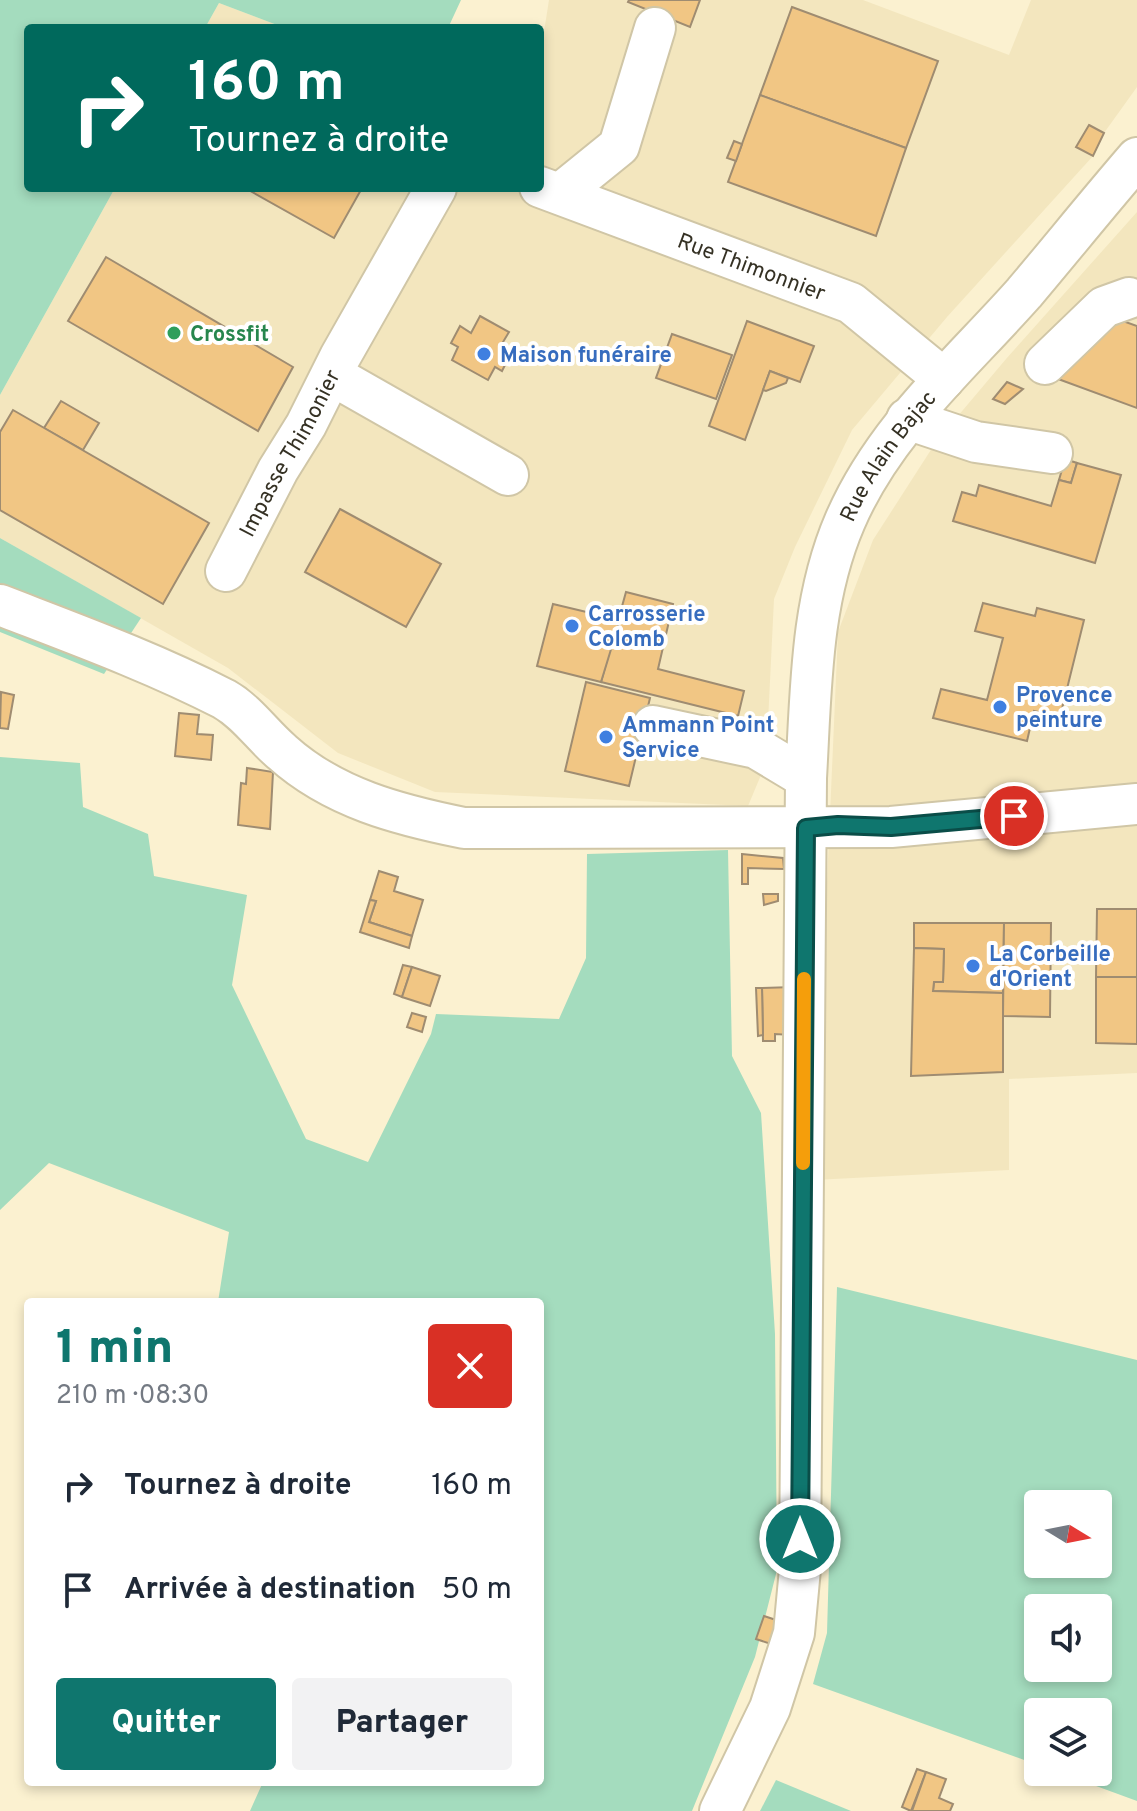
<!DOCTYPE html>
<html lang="fr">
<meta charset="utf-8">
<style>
:root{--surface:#fff;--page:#f2f2f3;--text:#1f2937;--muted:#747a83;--accent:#0f766e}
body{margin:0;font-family:Overpass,sans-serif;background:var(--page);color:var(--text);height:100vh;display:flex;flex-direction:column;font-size:30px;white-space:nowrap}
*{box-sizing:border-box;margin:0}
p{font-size:26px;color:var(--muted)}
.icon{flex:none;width:44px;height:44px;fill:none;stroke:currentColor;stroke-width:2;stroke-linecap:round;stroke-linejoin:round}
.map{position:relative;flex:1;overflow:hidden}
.sheet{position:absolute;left:24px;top:1298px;width:520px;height:488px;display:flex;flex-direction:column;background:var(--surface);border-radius:8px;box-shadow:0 4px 12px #0003}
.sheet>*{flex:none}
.top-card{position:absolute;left:24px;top:24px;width:520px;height:168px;border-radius:8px;box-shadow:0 4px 12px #0003;background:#00695c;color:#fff;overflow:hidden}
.needle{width:52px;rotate:100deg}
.fabs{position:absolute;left:1024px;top:1490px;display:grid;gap:16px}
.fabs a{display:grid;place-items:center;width:88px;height:88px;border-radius:8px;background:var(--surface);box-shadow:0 4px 12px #0003;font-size:40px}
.pin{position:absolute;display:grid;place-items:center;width:68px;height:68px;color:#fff;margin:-34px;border:4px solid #fff;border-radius:50%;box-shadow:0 2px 8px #0007}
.me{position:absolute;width:88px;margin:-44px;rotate:0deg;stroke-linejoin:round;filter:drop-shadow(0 0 6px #0008)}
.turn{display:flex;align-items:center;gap:28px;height:168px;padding:0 32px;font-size:36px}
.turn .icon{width:104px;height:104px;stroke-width:2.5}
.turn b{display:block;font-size:56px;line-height:68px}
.round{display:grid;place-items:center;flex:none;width:84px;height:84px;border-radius:8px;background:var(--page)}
.head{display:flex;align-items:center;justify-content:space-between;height:136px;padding:0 32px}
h1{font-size:48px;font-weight:800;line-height:60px;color:var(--accent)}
.cta{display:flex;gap:16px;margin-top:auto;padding:16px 32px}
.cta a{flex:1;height:92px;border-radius:8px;background:var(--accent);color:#fff;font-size:32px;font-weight:800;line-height:92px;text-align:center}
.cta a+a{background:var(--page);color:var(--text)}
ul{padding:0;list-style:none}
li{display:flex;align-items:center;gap:24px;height:104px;padding:0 32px}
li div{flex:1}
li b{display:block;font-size:30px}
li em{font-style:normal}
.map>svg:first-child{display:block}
.built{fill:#f3e6be}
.green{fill:#a4dcbe;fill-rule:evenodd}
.building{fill:#f1c684;stroke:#9f8c71;stroke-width:2}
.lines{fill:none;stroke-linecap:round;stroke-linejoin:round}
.minor-casing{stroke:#d0c6a6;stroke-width:44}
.minor{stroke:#fff;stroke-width:40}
.route-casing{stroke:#0a4d48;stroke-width:20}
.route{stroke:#0f766e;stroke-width:14}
.slow{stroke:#f59e0b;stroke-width:14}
.leisure-dot{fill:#2e9e5b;stroke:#fff;stroke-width:3}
.shop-dot{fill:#3f7fe0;stroke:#fff;stroke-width:3}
.labels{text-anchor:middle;stroke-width:8;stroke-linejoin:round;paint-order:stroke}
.street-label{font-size:22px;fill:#353124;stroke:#fff}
.leisure-label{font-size:22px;font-weight:bold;fill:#27864d;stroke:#fff;text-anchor:start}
.shop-label{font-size:22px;font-weight:bold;fill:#366cbe;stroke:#fff;text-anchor:start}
</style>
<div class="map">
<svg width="1137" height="1811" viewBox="0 0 1137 1811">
<rect width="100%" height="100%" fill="#fbf1d0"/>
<g class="built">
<path d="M549,0H863L1009,55L1031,0H1137V87L1104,133L1093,156L947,317L852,430L795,547L774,599L766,763L748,806L435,792L338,753L228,668L0,538V395L115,188H540V57Z"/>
<path d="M219,3L285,28H205Z"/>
<path d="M1137,212V1073L1009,1079V1170L814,1180L838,632L873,540L936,442L1006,359Z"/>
</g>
<g class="green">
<path d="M0,0H461L448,28H285L219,3L205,28H28V188H115L0,395Z"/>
<path d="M0,538L141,618L104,674L0,632Z"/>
<path d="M0,757L80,763L83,807L148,834L154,876L247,895L232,985L306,1139L368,1162L431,1034L436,1014L559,1019L586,958L587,854L728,850L732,1056L761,1113L775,1334L777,1570L755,1657L692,1811H250L263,1782H540V1302H218L229,1232L49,1163L0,1210Z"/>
<path d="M837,1287L1137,1360V1801L1058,1772H1098V1712H1038V1765L813,1684L827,1633ZM1098,1504V1564H1038V1504ZM1098,1608V1668H1038V1608Z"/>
<path d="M776,1780L851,1811H760Z"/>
</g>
<g class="building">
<path d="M629,0H700L690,27L628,2Z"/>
<path d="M792,7L938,61L906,148L760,95Z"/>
<path d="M760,95L906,148L876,236L728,182Z"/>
<path d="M1089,125L1104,133L1093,156L1076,147Z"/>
<path d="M734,141L742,144L736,161L727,158Z"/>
<path d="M245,188H362L334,238Z"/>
<path d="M106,257L293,367L258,431L68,321Z"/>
<path d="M1106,315L1137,326V408L1050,376Z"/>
<path d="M480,316L509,332L500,347L511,353L502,371L495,367L488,380L452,360L458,347L451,343L460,326L471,333Z"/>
<path d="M747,321L814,346L800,382L770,371L745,440L709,426Z"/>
<path d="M672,334L732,355L716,399L656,378Z"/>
<path d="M770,371L788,378L786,383L766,391L763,390Z"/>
<path d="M1007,382L1023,389L1005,404L993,399Z"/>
<path d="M61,401L99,423L83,450L44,428Z"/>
<path d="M13,410L209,523L163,604L0,510V432Z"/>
<path d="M1065,459L1077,463L1071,483L1059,480Z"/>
<path d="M1077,463L1121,475L1095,563L953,521L962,492L976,496L979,485L1051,506L1059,480L1071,483Z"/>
<path d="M340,509L441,564L406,627L305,572Z"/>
<path d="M626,592L673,604L658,669L744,691L738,716L601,682Z"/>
<path d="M983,603L1035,616L1037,608L1084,620L1060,717L1034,711L1027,741L933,718L941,689L987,700L1003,638L975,631Z"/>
<path d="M553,604L620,620L601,682L537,666Z"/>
<path d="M586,682L650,698L629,786L565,771Z"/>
<path d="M1,692L14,695L8,729L0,728Z"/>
<path d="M179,713L199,715L197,734L213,735L211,760L175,756Z"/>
<path d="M247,768L273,772L270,829L238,825L241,783L246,784Z"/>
<path d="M742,854L783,858L784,869L748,868V884H742Z"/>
<path d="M379,871L398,877L394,891L423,900L412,936L369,922L376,901L370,900Z"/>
<path d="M763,894H778V901L764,905Z"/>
<path d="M370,900L376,901L369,922L412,936L409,948L360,932Z"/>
<path d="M1097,909H1137V977H1096Z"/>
<path d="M914,923H1004L1003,993L933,991L934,982H943L944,949L914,948Z"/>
<path d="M1004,923H1051L1050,1017L1003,1016Z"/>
<path d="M914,948L944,949L943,982H934L933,991L1003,993V1072L911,1076Z"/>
<path d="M403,965L412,967L402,997L394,994Z"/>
<path d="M412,967L440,976L430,1006L402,997Z"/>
<path d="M1096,977H1137V1044L1096,1043Z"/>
<path d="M793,987L791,1035L775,1034V1041H763L762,988Z"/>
<path d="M756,988H762L763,1035L758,1036Z"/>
<path d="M412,1013L426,1017L422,1032L407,1027Z"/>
<path d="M764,1616L785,1623L777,1646L756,1639Z"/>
<path d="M917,1769L926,1772L911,1811L902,1807Z"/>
<path d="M926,1772L946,1779L939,1798L953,1804L950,1811H912Z"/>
</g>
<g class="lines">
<defs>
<g id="minor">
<path id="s1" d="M540,187L851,303L944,379"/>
<path d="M561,193L619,146L655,28"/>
<path d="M1045,364L1104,307L1129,298"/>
<path d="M332,375L508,475"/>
<path d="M907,419L976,442L1052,453"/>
<path id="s2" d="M226,571L278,470L306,425L340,357L436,188"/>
<path d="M0,605C75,634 152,662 224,699C247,712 262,735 282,752C333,798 399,815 464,828L891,827L1137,804"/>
<path d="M653,726L756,748L806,778"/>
<path id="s3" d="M720,1811L770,1708L794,1633L800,1569L806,778C811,692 810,602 845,521C884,430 960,365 1024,293C1062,248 1099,202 1137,158"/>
</g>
</defs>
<use href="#minor" class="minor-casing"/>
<use href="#minor" class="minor"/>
</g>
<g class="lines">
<defs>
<path id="route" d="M800,1539L806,828L838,825L891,827L1014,816"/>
</defs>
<use href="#route" class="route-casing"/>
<use href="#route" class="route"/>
<path class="slow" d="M803,1163L804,979"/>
</g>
<circle class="leisure-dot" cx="174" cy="333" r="8"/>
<g class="shop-dot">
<circle cx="484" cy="354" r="8"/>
<circle cx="572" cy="626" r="8"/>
<circle cx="1000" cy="707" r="8"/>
<circle cx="606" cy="737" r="8"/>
<circle cx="973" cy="966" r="8"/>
</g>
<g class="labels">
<g class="street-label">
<text dy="8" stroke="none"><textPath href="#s1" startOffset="226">Rue Thimonnier</textPath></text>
<text dy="8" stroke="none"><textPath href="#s2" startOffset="134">Impasse Thimonier</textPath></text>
<text dy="8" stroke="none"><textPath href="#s3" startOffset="1388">Rue Alain Bajac</textPath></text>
</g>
<g class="leisure-label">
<text x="190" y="341">Crossfit</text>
</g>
<g class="shop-label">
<text x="500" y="362">Maison funéraire</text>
<text x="588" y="621">Carrosserie<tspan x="588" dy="25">Colomb</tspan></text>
<text x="1016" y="702">Provence<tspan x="1016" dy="25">peinture</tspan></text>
<text x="622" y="732">Ammann Point<tspan x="622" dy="25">Service</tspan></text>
<text x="989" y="961">La Corbeille<tspan x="989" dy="25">d'Orient</tspan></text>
</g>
</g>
</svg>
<div class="fabs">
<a><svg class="needle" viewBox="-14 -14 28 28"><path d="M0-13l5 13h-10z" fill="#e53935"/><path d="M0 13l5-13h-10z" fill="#747a83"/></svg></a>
<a><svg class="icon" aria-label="sound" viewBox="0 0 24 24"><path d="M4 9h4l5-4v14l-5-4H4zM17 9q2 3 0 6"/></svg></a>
<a><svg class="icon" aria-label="layers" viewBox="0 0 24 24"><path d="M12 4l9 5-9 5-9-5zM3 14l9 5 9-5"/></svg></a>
</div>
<div class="pin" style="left:1014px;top:816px;background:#d93025"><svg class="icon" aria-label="arrive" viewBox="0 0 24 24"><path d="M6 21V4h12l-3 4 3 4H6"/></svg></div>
<svg class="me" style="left:800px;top:1539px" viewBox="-20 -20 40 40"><circle r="17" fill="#0f766e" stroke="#fff" stroke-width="3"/><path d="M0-11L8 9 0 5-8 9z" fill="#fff"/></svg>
<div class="top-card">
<div class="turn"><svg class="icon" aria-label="right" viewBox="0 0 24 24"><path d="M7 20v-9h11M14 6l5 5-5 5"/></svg><div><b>160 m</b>Tournez à droite</div></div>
</div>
<section class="sheet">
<div class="head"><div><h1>1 min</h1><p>210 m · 08:30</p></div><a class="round" style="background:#d93025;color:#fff"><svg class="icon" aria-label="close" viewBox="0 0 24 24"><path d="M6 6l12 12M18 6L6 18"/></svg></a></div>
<ul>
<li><svg class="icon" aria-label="right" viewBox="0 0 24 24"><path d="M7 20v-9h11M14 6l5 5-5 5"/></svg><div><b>Tournez à droite</b></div><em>160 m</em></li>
<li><svg class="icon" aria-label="arrive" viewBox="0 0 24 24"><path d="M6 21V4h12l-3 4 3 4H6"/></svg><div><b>Arrivée à destination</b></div><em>50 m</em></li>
</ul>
<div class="cta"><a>Quitter</a><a>Partager</a></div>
</section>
</div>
